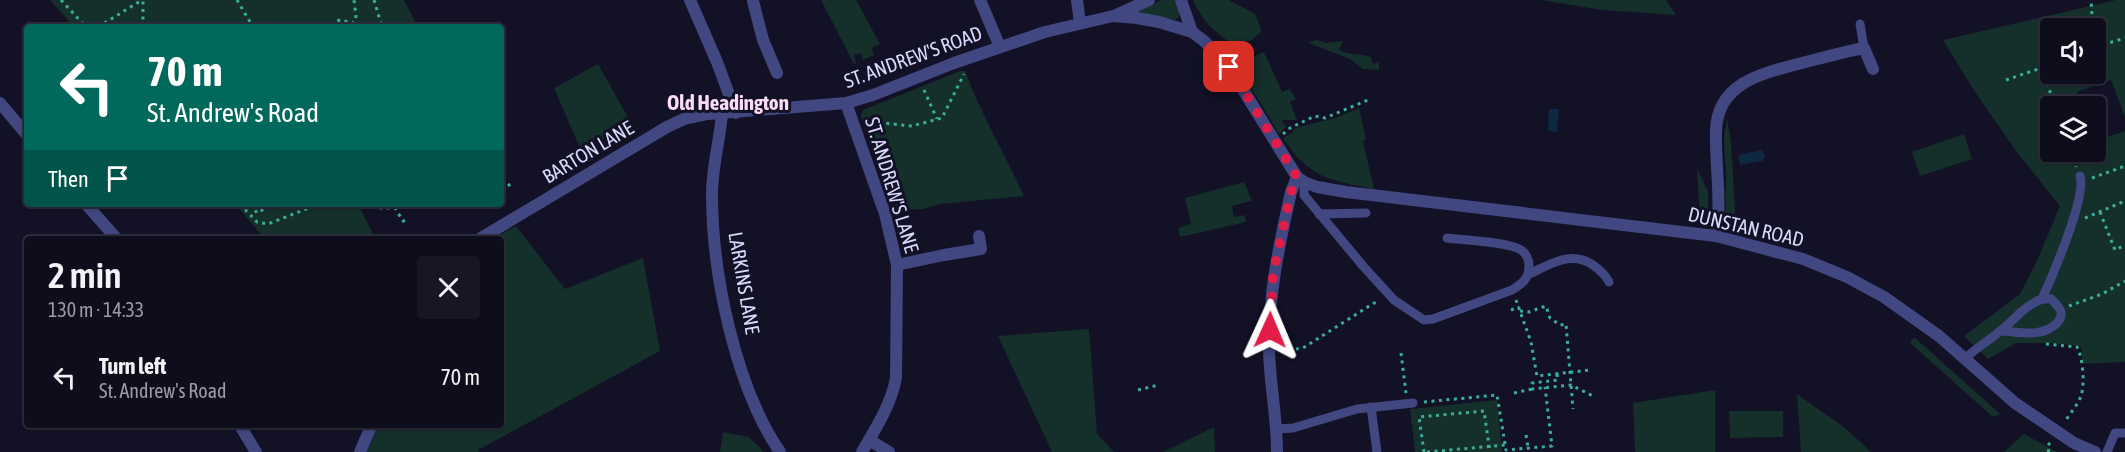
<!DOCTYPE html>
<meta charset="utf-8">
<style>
:root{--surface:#0e0d1c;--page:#171625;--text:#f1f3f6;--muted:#9b9ca3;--line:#2e2d3b}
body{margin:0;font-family:"Asap Condensed",sans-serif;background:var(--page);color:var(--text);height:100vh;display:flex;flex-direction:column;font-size:22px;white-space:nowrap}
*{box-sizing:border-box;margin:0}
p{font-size:20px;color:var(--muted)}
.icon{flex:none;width:33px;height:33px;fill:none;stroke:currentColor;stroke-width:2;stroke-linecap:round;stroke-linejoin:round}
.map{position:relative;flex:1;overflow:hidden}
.drawer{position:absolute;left:24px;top:236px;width:480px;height:192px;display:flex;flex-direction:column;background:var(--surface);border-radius:6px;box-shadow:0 2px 4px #0004,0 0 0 2px var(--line)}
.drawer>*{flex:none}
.top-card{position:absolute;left:24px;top:24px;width:480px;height:183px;border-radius:6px;box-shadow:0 2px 4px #0004,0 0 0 2px var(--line);background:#00695c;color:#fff;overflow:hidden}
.fabs{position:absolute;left:2040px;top:18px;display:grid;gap:12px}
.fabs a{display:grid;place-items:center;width:66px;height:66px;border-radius:6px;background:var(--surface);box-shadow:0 2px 4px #0004,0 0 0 2px var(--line);font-size:30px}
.pin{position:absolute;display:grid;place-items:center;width:51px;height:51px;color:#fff;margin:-26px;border-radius:12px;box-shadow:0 3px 9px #0006}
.me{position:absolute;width:66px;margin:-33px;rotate:1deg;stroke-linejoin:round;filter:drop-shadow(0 0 4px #0008)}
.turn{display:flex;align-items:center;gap:21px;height:126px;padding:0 24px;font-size:27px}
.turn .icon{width:78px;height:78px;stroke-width:2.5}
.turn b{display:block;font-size:42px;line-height:51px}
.then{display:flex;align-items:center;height:57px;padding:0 24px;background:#0003;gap:12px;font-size:22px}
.round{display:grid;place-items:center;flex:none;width:63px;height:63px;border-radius:6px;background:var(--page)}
.overview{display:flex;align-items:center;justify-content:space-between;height:102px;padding:0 24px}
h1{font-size:36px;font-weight:600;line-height:45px}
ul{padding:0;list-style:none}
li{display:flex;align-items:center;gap:18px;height:78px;padding:0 24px}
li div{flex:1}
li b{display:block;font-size:22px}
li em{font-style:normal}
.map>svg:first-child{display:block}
.green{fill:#152f2b;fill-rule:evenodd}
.water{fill:#0f2841}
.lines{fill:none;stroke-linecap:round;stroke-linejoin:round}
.path{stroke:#3aaf98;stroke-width:3;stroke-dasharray:3 4.5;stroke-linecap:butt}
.lane{stroke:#404781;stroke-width:9}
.street{stroke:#404781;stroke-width:12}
.route{stroke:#e11d48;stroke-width:10;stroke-dasharray:0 18}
.labels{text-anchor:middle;stroke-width:6;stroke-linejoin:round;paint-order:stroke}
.street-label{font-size:20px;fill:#d9dafc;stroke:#121126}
.neighbourhood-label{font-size:21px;font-weight:bold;fill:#fcdbf5;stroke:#121126}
</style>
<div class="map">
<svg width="2125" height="452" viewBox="0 0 2125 452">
<rect width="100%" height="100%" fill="#121126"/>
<g class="green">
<path d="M50,0H404L418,27H74Z"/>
<path d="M821,0H856L880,44L872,48L874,55L863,60L861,53L854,55L856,63L854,64Z"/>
<path d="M1162,0H1176L1181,13L1176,20L1137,13L1135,11Z"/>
<path d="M1193,0H1229L1255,14L1262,31L1252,40L1233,44C1215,34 1201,19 1193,0Z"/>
<path d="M1541,0H1666L1676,15L1602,10Z"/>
<path d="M2116,0H2125V117L2111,80L2077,92L2078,106H2050V152L2090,153V152H2096V141L2125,131V362L2082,364V350L2080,346L2051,343H2016L1988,359L1964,336L2020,294L2037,261L2060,206L2016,151L1975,92L1943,40ZM2050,28H2096V74H2050Z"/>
<path d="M1317,40L1326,43L1343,41L1339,50C1352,56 1359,53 1371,57L1373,65L1379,61V70L1363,69L1350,59L1311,44L1309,42Z"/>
<path d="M1216,42L1242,66L1241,62L1264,52L1282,92L1290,89L1296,99L1290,102L1297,120H1282L1286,127L1279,134L1258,99Z"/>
<path d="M598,64L636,132L586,162L554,88Z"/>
<path d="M960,71H965C981,114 1005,154 1024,196L940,204L923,209L897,210L861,117L863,110Z"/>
<path d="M1359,108L1366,139L1363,141L1374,189C1329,180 1309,178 1283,138L1291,133L1292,134L1295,128L1335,118Z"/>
<path d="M1727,119L1731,142L1736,228L1725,226L1726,178L1724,138Z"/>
<path d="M1964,134L1972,159L1920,176L1912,152Z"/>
<path d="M1697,168L1708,192V223L1700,222Z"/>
<path d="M1244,182L1252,201L1232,206L1234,217L1245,215L1246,222L1180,237L1178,228L1191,224L1185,198Z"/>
<path d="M235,204H358L375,238H264Z"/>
<path d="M516,226L565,289L643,258L660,351L478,450L479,452H367L378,425L501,424V238H493Z"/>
<path d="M1089,329L1097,434L1114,452H1052L998,336Z"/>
<path d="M1914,337L2000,414L1993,417L1910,343Z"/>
<path d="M1715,390V452H1635L1633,403Z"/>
<path d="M1797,394L1845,428L1871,452H1801Z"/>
<path d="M1497,400L1502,452H1415L1410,409Z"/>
<path d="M1729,411H1783V437L1730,438Z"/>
<path d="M1214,427L1215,452H1163Z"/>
<path d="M723,432L749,437L764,452H720Z"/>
<path d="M2024,434L2057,452H2004Z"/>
</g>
<g class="water">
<path d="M1549,109H1559L1557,132L1548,131Z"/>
<path d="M1762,150L1765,156L1763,161L1740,165L1738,155Z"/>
</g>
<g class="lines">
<g class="path">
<path d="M61,0L86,27"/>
<path d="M237,0L253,27"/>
<path d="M374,0L382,27"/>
<path d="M98,27L142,0"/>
<path d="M143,27V0"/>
<path d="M336,27L335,22L340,20L354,23L356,16L354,0"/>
<path d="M2076,28L2081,21L2092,16L2091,0"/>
<path d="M2096,47L2125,38"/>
<path d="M2042,69L2055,106"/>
<path d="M2006,80L2050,65"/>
<path d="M924,90L937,119"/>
<path d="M864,121L912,126L942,118L964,74"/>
<path d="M1283,134L1290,128L1315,116L1325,118L1368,100"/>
<path d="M2071,152L2076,167"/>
<path d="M2092,178L2125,166"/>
<path d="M501,189L511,184V182"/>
<path d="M240,204L257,222L268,224L319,204"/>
<path d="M251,204L257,213L273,204"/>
<path d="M354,204L355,206L359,204"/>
<path d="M365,204L378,208H395L403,221L406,220"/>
<path d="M2100,212L2115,250L2125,245"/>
<path d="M2085,218L2125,201"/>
<path d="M1516,300L1531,342L1537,376L1590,370"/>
<path d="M2069,306L2102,294L2125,281"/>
<path d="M1511,310L1519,307"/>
<path d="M1520,311L1529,312L1546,306L1550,318L1560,325L1566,324L1573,409"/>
<path d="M2046,344L2077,347C2083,358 2085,384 2081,396C2078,404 2070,414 2065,421"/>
<path d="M1281,351L1303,348L1374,303L1380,302"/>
<path d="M1401,353L1406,393"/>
<path d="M1557,374L1558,380L1532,383V389L1571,385L1595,397"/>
<path d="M1138,390L1159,385"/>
<path d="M1514,393L1532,389"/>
<path d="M1424,402L1497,395L1506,450L1552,446L1545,387"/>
<path d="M1526,435L1528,448"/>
<path d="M1424,452L1419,417L1484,411L1490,452"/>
<path d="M1427,452L1505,445"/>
<path d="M2049,452L2047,447L2051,441"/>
</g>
<g class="lane">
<path d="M1860,24L1864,48"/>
<path d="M1304,182V195L1363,266L1394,300L1424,320L1433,319L1512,290C1523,283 1529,279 1529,265C1529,260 1526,253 1521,250C1510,242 1462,240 1447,238"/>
<path d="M1319,214L1366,213"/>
<path d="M1529,274C1551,264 1571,250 1593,265C1600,270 1605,274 1609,282"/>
<path d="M2002,331C2021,332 2042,338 2057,323C2066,313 2059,307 2051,299H2042"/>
<path d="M1966,358C1977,347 1989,341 2000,331C2016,319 2022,307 2042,299C2052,277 2087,196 2080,176"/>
<path d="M1371,407L1377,452"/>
<path d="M1277,429L1293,428L1357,409L1413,403"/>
<path d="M2107,452L2115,433H2125"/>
</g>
<g class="street">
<path d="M690,0L717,62L736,113"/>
<path d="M980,0L1000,47"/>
<path d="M1077,0L1080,23"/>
<path d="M1181,0L1192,32"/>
<path d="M753,1L763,40L777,73"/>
<path d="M1114,16L1149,0"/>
<path d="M0,103L27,135"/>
<path d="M846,103L885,214L897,265L896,378C891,405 876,428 862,452"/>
<path d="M722,113C720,140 712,167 712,194C712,273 735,386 780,452"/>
<path d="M86,204L116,238"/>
<path d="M1716,236C1722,200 1715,166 1716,131C1717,82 1764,73 1802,63C1822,58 1843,52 1864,48L1873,69"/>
<path d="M481,238L667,127L684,119L708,114L846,103L873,95L954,63L1045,32L1113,16L1137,18L1159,22L1192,32L1204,41L1229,67L1297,177L1304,182L1317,187L1346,192L1716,236L1803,259L1847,277L1884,297L1939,336L2015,403L2074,443L2095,452"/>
<path d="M897,265L944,255L981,249L979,236"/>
<path d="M239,424L256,452"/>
<path d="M869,440L889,452"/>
<path d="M360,452L372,424"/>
<path d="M1277,452C1277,418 1270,385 1269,351C1268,297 1279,245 1291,192L1297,177"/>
</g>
</g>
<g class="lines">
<path class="route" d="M1229,67L1297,177L1291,192L1273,274L1270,330"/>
</g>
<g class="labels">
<g class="street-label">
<text transform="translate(913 57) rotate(-20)" y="7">ST. ANDREW'S ROAD</text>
<text transform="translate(588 152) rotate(-31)" y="7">BARTON LANE</text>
<text transform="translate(892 185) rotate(73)" y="7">ST. ANDREW'S LANE</text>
<text transform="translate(1746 227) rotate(13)" y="7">DUNSTAN ROAD</text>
<text transform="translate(744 283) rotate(80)" y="7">LARKINS LANE</text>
</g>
<g class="neighbourhood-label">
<text x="728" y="110">Old Headington</text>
</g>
</g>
</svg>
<div class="fabs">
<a><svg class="icon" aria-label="sound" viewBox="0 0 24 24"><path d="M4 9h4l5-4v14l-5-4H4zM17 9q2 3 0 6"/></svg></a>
<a><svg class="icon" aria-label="layers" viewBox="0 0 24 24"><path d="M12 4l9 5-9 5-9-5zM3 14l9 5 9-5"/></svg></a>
</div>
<div class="pin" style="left:1229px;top:67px;background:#d93025"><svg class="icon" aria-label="arrive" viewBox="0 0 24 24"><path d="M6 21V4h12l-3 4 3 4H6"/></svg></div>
<svg class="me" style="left:1270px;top:330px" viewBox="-20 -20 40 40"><path d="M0-17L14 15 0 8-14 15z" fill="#e11d48" stroke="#fff" stroke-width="4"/></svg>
<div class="top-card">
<div class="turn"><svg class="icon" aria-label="left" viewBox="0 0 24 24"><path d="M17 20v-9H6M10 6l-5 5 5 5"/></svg><div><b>70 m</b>St. Andrew's Road</div></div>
<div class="then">Then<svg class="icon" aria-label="arrive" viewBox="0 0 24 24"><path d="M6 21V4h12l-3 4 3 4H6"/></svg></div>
</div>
<section class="drawer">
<div class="overview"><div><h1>2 min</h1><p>130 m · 14:33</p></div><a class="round"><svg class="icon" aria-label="close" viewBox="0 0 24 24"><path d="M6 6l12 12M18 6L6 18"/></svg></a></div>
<ul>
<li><svg class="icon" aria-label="left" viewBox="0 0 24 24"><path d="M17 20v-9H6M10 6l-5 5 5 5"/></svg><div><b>Turn left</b><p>St. Andrew's Road</p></div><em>70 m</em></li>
</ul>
</section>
</div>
